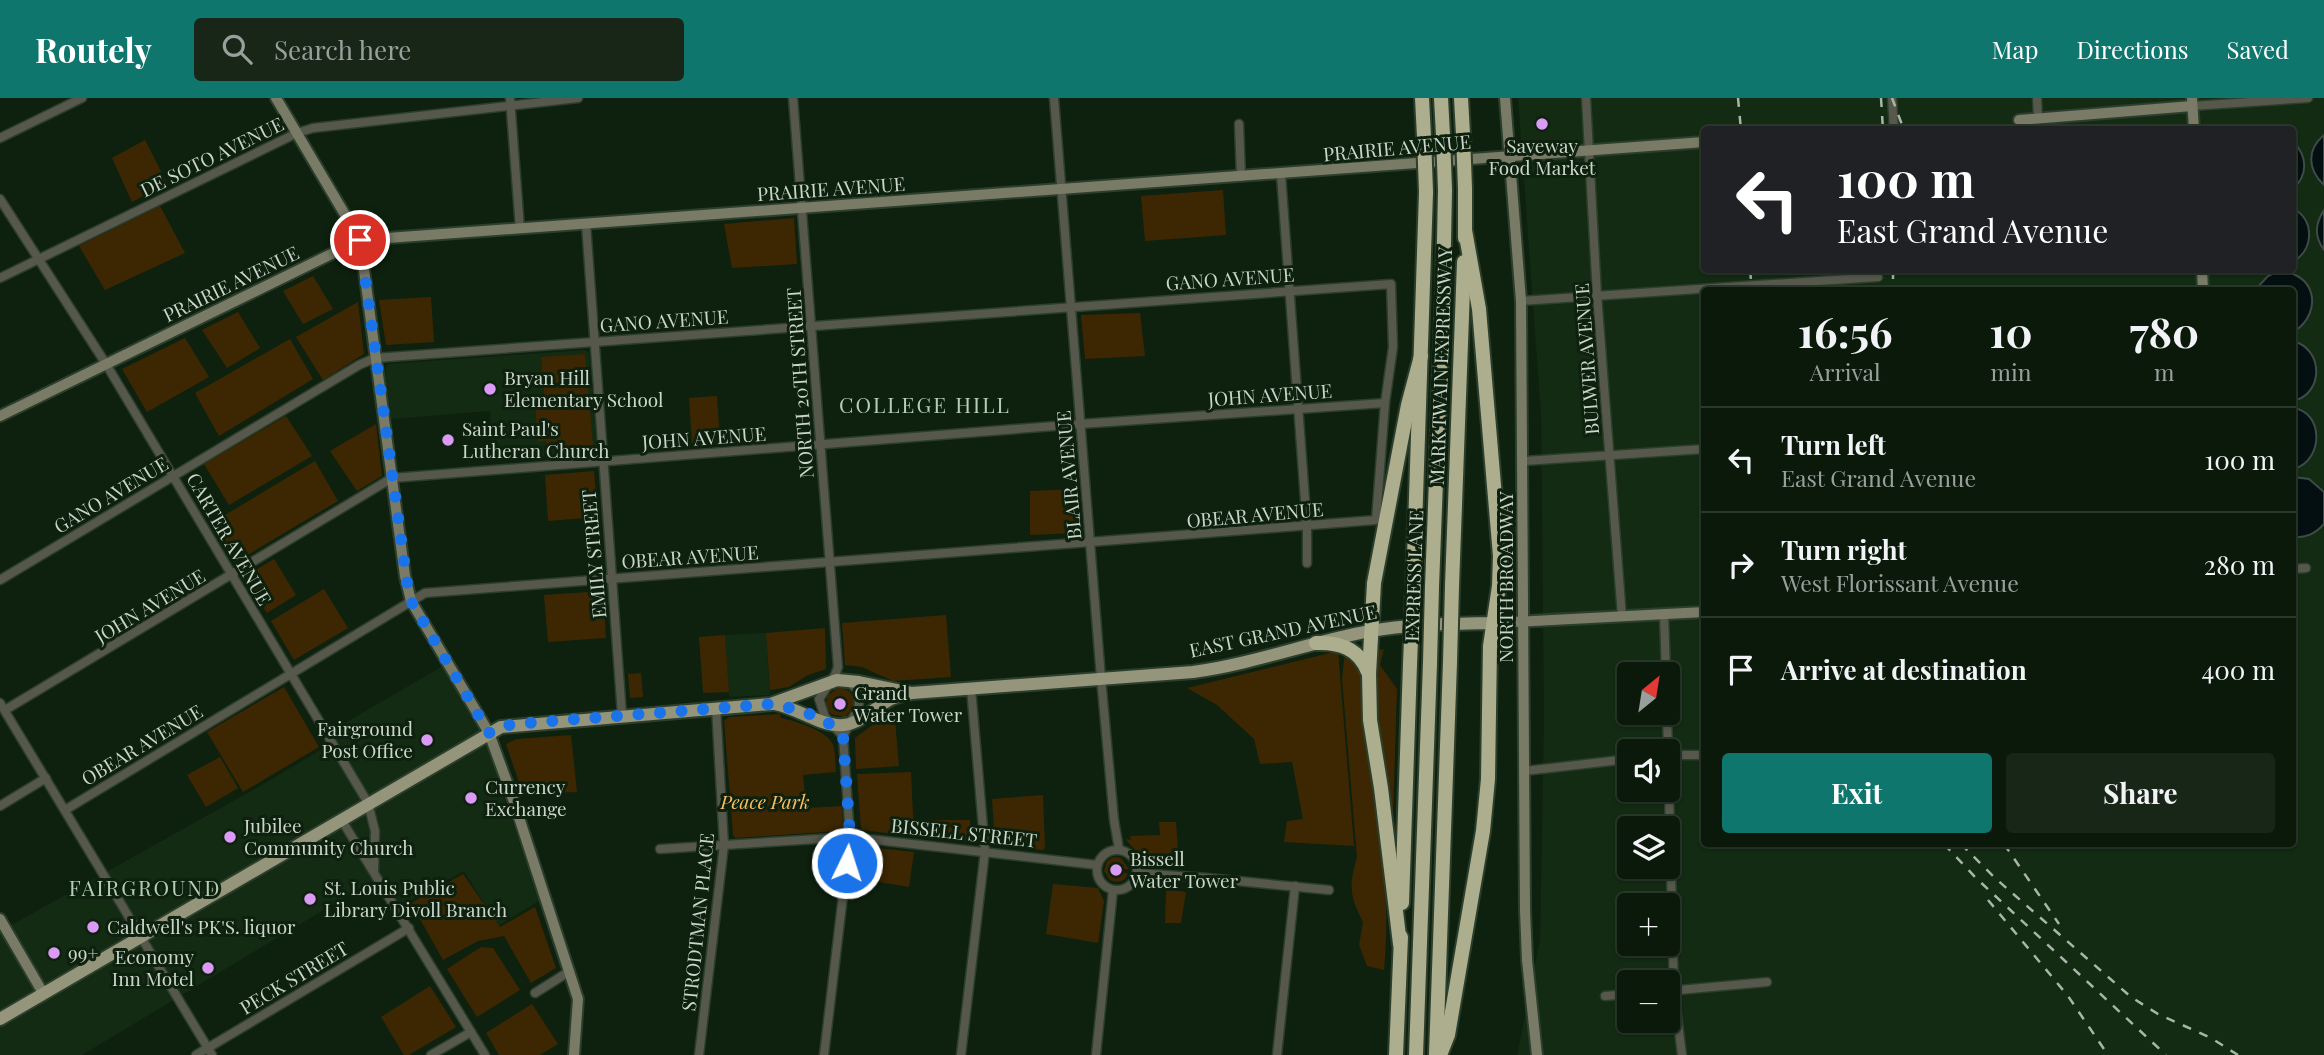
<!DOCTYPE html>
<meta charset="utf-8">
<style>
:root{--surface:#0a190a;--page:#182618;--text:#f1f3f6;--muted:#99a09c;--line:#2a382b;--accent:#0f766e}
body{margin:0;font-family:"Playfair Display",serif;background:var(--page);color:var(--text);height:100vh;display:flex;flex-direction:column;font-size:26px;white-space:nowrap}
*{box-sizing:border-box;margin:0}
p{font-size:23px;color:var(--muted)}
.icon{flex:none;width:38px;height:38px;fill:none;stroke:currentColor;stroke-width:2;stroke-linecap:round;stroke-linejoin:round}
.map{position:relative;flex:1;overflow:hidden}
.panel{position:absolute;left:1701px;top:189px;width:595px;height:560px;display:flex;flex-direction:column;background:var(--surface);border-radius:7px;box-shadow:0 2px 5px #0004,0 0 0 2px var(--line)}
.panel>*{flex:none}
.banner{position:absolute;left:1701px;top:28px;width:595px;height:147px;border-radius:7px;box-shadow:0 2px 5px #0004,0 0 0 2px var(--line);background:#202124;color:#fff;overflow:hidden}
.needle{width:46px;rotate:30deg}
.fabs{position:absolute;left:1617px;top:564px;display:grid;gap:14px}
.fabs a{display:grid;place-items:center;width:63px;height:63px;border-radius:7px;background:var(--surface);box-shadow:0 2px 5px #0004,0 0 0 2px var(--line);font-size:35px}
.pin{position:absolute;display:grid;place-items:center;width:60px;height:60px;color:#fff;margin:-30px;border:4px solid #fff;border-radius:50%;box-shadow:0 2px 7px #0007}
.me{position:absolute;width:77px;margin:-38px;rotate:4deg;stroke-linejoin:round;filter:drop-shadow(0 0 5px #0008)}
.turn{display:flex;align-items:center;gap:24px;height:147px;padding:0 21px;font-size:32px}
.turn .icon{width:91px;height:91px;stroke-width:2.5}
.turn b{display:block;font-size:49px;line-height:60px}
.eta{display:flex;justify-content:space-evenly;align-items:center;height:119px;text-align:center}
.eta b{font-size:42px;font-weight:700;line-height:49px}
.primary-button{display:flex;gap:14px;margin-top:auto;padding:14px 21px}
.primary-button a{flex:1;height:80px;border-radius:7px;background:var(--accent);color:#fff;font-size:28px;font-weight:700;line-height:80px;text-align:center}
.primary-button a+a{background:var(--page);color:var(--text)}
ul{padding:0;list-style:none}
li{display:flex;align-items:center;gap:21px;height:105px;padding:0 21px;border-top:2px solid var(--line)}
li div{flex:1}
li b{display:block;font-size:26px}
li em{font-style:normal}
header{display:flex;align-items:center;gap:42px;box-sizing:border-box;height:98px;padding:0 35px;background:var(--accent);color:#fff}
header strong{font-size:33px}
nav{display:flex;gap:38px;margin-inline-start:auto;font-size:24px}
.search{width:490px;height:63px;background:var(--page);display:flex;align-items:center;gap:18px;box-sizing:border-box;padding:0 24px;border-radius:7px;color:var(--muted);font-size:26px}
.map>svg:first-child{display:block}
.built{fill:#132a13;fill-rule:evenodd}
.green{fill:#3d2702}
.water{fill:#030f11;stroke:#3f4b48;stroke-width:2}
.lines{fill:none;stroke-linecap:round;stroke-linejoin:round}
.street-casing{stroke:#2c3e2c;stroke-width:11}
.secondary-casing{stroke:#2c3e2c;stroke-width:14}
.primary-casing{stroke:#2c3e2c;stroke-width:16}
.highway-casing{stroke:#2c3e2c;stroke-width:18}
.street{stroke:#57584c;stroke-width:8}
.secondary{stroke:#797b67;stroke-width:10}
.primary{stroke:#94957b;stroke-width:12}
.highway{stroke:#acae8e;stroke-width:14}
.rail{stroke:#a8b5a8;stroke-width:2.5;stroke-dasharray:9 9;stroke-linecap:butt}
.highway-bridge-casing{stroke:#2c3e2c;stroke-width:18;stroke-linecap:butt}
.highway-bridge{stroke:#acae8e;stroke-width:14}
.route{stroke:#1a73e8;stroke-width:12;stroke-dasharray:0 21.6}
.poi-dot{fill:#db9af6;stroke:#0e210e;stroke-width:2.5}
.labels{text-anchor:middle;stroke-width:6;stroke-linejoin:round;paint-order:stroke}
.poi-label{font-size:19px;fill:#cad6ca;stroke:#0e210e;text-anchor:start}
.street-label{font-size:19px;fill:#cad6ca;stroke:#0e210e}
.park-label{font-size:19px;font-style:italic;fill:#fbbe61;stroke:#0e210e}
.neighbourhood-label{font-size:21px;letter-spacing:2px;fill:#b6ceb5;stroke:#0e210e}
</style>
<header>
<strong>Routely</strong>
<div class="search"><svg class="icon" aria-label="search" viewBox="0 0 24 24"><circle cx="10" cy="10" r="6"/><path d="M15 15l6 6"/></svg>Search here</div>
<nav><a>Map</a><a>Directions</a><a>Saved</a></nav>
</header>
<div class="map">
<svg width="2324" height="957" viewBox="0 0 2324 957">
<rect width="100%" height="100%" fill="#0e210e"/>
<g class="built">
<path d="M1518,0H2324V957H1517L1540,842L1544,617L1541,317ZM1704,32H2292V172H1704ZM1704,192H2292V746H1704ZM1629,576H1668V614H1629ZM1629,653H1668V691H1629ZM1629,730H1668V768H1629ZM1629,807H1668V845H1629ZM1629,884H1668V922H1629Z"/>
<path d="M585,252L589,255L597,351L594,355L493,362L490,313L391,321L385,270L388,266Z"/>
<path d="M766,535L770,597L729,599L725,537Z"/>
<path d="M448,565L490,657L539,803L498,828L464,773L407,805L397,812L377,780L82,957H0V821L6,830L260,688L332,645L326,636Z"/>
</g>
<g class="green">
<path d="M145,42L167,85L132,104L112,60Z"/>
<path d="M1223,92L1226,137L1145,143L1141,98Z"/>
<path d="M160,108L185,155L105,192L79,148Z"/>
<path d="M794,120L797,166L732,170L724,126Z"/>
<path d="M313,178L333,211L303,226L283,193Z"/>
<path d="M431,199L434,244L386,247L379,202Z"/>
<path d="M358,204L364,256L323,282L296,239Z"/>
<path d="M238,214L260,250L227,270L202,232Z"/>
<path d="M1140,215L1145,258L1085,261L1081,217Z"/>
<path d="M185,240L209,279L147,314L122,271Z"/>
<path d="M290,241L313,281L219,338L195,295Z"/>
<path d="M585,256L593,347L547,350L546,343L538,344L535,306L545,305L541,259Z"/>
<path d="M717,298L720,344L692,346L689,300Z"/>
<path d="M286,318L312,358L229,407L204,366Z"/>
<path d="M376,326L382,378L357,393L330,353Z"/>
<path d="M315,363L338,403L234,465L210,426Z"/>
<path d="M594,373L598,419L548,423L545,377Z"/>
<path d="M1079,391L1083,430L1079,431L1078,435L1030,437V393Z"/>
<path d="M274,461L296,497L267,515L244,479Z"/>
<path d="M324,491L348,530L294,562L271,523Z"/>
<path d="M603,493L606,540L548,544L544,497Z"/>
<path d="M946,517L951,579L893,583L862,569L845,567L842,525Z"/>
<path d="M825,530L826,571L808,577L789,589L770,592L766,535Z"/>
<path d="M725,537L729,594L703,595L699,539Z"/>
<path d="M1384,551L1380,567L1397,591L1392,748C1386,702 1363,591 1379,552Z"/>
<path d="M1338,553L1354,748L1284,744L1287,723L1303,721L1292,664L1260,666L1254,641L1217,607L1187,590Z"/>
<path d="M1345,553L1356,561L1364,578C1374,674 1393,776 1384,872L1367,868L1359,847L1363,824C1349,797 1349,788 1357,759L1342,581Z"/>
<path d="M641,575L643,599L630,600L628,576Z"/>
<path d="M284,589L319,649L243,694L207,634Z"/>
<path d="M838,590C850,590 856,598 854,609L845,619L831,616L826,608L827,598Z"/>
<path d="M894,611L899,668L856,671L855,640Z"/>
<path d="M780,616L781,620C793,622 827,633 832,645C836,653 835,665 836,674L803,677L806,710L842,708L843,729L838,733L735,740L733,736L724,623L729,619Z"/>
<path d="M571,637L577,694L523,696L506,646L517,641Z"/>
<path d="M220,659L238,690L206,709L187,677Z"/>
<path d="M911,674L914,738L861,732L857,676Z"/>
<path d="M1043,697L1045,750L1043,752L995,747L992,701Z"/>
<path d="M920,722H970L972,745L922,740Z"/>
<path d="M1159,724H1176L1179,766L1144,762L1127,743L1126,741L1131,742L1130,738L1160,737Z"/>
<path d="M859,748L914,754L909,789L855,780Z"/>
<path d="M1114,759L1121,760L1129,771H1124L1123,766H1112L1111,776L1120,777L1121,775H1129C1125,783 1118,786 1110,782L1104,773L1107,763Z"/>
<path d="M463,776L500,829L535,809L556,870L531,885L504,838L478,843L443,862L411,805Z"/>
<path d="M1053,786L1098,790L1104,803L1098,845L1046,836Z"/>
<path d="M1166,791L1186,794L1181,825H1165Z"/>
<path d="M481,849L493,850L520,892L477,919L447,871Z"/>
<path d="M430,888L456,929L409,957H404L381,919Z"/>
<path d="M532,906L558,946L540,957H499L486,935Z"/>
</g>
<g class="water">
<path d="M2324,37V87C2308,72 2306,52 2324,37Z"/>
<path d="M2293,43C2308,59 2308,77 2293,91Z"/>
<path d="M2293,110C2315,123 2314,151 2293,164Z"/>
<path d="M2324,112V152C2314,138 2315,126 2324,112Z"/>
<path d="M2277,174C2315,172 2324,213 2295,233H2293L2292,192H2255L2268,178Z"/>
<path d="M2293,243C2324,251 2324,296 2293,303Z"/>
<path d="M2293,310C2324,314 2324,362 2294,371H2292Z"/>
<path d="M2293,379L2309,381L2324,394V426C2315,436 2306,440 2293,439Z"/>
</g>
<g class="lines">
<defs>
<g id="street">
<path d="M510,0L520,131"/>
<path d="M793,0L838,569L835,577L819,601L825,619L843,638"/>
<path d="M1054,0L1101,580L1114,722L1119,751"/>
<path d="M1586,0L1597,197L1622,519"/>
<path d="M1892,0L1894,32"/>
<path d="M2037,0L2038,20"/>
<path d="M2192,8L2308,0"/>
<path d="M1239,26L1241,79"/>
<path d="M0,40L82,0"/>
<path d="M1281,77L1307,429V465"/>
<path d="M0,101L106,266L368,705L375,733L374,773"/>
<path d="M586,126L622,617"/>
<path d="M0,180L297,35L313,30L578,0"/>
<path d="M1521,203L1878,179"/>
<path d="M1523,363L1704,351"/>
<path d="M2292,471L2306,470"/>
<path d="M0,482L359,267L375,260L1391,186L1393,249L1385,305L1376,422L425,495L65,712"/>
<path d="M1664,517L1666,576"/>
<path d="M0,605L212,957"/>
<path d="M5,612L392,380L1080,326L1385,305"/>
<path d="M1667,614L1674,893L1682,957"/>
<path d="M1668,657H1704"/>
<path d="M1524,673L1629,661"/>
<path d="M0,708L46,680"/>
<path d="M341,721L485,957"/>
<path d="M660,751L850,739L1097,767"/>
<circle cx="1117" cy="772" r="20"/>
<path d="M1137,775L1207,780L1329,792"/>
<path d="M1668,893L1767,884"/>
<path d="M535,895L570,873"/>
<path d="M1605,898L1629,896"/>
<path d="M196,957L409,830"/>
<path d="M431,957L471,934"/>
<path d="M699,957L724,747L716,609"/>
<path d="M824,957L850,739L843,638L858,611L859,604L857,592L848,582"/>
<path d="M961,957L985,753L971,590"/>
<path d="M1096,957L1113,792"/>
<path d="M1277,957L1295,788"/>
</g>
<g id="secondary">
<path d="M276,0L360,142L405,478L411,503L489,635L513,701L578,901L574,957"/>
<path d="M1505,0L1521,203L1525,812L1527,862L1537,957"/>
<path d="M2192,0L2194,32"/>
<path d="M2019,22L2192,8"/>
<path d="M2202,172L2203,192"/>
<path d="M0,318L360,142L1704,44"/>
<path d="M1493,525L1704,514"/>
<path d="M0,821L43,895"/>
</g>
<g id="primary">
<path d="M775,606C797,610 817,626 837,627C858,629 873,610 891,601C897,598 905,597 912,595L1193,574C1253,566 1310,544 1370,533C1410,526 1452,526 1493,525"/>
<path d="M0,921L501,629L771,606L837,582L859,584L912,595"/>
</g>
<g id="highway">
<path d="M1422,0L1424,39"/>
<path d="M1441,0L1443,37"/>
<path d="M1461,0L1463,36"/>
<path d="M1465,91V140"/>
<path d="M1452,488L1464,164"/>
<path d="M1432,489L1443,195L1445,92"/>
<path d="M1413,491L1426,94"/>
<path d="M1316,545C1339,544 1359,550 1368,574"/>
<path d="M1402,805L1410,566"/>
<path d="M1400,846L1381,690L1370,622L1369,576L1374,485L1408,307L1421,258"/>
<path d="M1436,956L1450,564"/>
<path d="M1396,957L1401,839"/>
<path d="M1416,957L1430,565"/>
<path d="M1440,957L1448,937L1483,733L1488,681L1490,548L1499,488L1500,458L1479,211L1465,132"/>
</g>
</defs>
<use href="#street" class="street-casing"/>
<use href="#secondary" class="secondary-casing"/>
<use href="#primary" class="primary-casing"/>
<use href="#highway" class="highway-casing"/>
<use href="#street" class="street"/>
<use href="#secondary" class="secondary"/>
<use href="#primary" class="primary"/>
<use href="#highway" class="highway"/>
<g class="rail">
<path d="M1738,0L1741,32"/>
<path d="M1881,0L1883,32"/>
<path d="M1892,0L1904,32"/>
<path d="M1750,172L1752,192"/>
<path d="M1893,172V192"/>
<path d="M1944,746L1976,780L2166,957"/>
<path d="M1961,746L1995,780L2131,899L2158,916L2211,940L2238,957"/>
<path d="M2004,746L2059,826"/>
<path d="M1988,802L2068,898L2108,957"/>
</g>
<defs>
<g id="highway-bridge">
<path d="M1463,36L1465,91"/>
<path d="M1443,37L1445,92"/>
<path d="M1424,39L1426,94"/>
<path d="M1450,564L1452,488"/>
<path d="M1430,565L1432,489"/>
<path d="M1410,566L1413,491"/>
</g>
</defs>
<use href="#highway-bridge" class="highway-bridge-casing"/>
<use href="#highway-bridge" class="highway-bridge"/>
</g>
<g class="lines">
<path class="route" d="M360,142L408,492L411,503L489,635L501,629L514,626L771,606C795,610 828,619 843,638L850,738L847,765"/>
</g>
<g class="poi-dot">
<circle cx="1542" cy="26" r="7"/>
<circle cx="490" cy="291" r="7"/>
<circle cx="448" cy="342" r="7"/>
<circle cx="840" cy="606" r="7"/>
<circle cx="427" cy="642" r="7"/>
<circle cx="471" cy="700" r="7"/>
<circle cx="230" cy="739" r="7"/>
<circle cx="1116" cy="772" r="7"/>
<circle cx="310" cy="801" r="7"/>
<circle cx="93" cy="829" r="7"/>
<circle cx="54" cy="855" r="7"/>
<circle cx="208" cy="870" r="7"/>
</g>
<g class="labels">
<g class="poi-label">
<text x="1542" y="55" text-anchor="middle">Saveway<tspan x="1542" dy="22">Food Market</tspan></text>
<text x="504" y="287">Bryan Hill<tspan x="504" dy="22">Elementary School</tspan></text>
<text x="462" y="338">Saint Paul's<tspan x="462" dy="22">Lutheran Church</tspan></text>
<text x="854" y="602">Grand<tspan x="854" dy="22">Water Tower</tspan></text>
<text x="413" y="638" text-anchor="end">Fairground<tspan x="413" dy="22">Post Office</tspan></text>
<text x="485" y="696">Currency<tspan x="485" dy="22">Exchange</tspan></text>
<text x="244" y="735">Jubilee<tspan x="244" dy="22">Community Church</tspan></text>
<text x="1130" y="768">Bissell<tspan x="1130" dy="22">Water Tower</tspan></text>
<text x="324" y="797">St. Louis Public<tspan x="324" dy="22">Library Divoll Branch</tspan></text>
<text x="107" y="836">Caldwell's PK'S. liquor</text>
<text x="68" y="862">99+</text>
<text x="194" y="866" text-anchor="end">Economy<tspan x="194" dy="22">Inn Motel</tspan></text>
</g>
<g class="street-label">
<text transform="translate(1397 50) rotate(-5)" y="7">PRAIRIE AVENUE</text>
<text transform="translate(212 59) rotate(-26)" y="7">DE SOTO AVENUE</text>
<text transform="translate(831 91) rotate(-4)" y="7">PRAIRIE AVENUE</text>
<text transform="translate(1230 181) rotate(-4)" y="7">GANO AVENUE</text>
<text transform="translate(231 186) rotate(-26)" y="7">PRAIRIE AVENUE</text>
<text transform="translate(664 223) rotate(-4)" y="7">GANO AVENUE</text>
<text transform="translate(1587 261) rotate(-94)" y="7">BULWER AVENUE</text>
<text transform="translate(1441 268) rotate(-88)" y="7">MARK TWAIN EXPRESSWAY</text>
<text transform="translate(800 285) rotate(-94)" y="7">NORTH 20TH STREET</text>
<text transform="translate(1270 297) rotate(-4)" y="7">JOHN AVENUE</text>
<text transform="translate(704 340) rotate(-4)" y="7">JOHN AVENUE</text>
<text transform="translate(1069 377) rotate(-95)" y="7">BLAIR AVENUE</text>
<text transform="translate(111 397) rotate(-31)" y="7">GANO AVENUE</text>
<text transform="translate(1255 417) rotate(-5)" y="7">OBEAR AVENUE</text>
<text transform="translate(229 441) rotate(60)" y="7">CARTER AVENUE</text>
<text transform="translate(594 456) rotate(-95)" y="7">EMILY STREET</text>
<text transform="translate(690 459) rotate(-4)" y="7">OBEAR AVENUE</text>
<text transform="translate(1414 478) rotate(-88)" y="7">EXPRESS LANE</text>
<text transform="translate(1506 479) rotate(-90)" y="7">NORTH BROADWAY</text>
<text transform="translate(150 508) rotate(-31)" y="7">JOHN AVENUE</text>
<text transform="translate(1283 533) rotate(-12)" y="7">EAST GRAND AVENUE</text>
<text transform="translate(142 647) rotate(-31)" y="7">OBEAR AVENUE</text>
<text transform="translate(964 735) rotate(6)" y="7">BISSELL STREET</text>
<text transform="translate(698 824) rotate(-84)" y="7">STRODTMAN PLACE</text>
<text transform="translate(294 880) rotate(-31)" y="7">PECK STREET</text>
</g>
<g class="park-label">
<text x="765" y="711">Peace Park</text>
</g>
<g class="neighbourhood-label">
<text x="925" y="315">COLLEGE HILL</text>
<text x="145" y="798">FAIRGROUND</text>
</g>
</g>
</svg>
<div class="fabs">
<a><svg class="needle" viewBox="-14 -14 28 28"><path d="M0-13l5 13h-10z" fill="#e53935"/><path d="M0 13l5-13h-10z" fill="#99a09c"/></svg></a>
<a><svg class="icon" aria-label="sound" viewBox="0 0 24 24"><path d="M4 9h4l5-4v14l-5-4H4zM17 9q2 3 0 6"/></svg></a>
<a><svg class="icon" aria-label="layers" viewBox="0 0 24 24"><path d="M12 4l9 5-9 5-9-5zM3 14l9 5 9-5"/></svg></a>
<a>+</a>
<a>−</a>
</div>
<div class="pin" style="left:360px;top:142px;background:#d93025"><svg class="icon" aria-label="arrive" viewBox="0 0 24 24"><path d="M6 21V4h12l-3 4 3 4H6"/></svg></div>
<svg class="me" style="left:847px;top:765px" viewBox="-20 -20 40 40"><circle r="17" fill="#1a73e8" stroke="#fff" stroke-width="3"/><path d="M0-11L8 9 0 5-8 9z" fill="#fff"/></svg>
<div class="banner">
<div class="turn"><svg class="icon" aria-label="left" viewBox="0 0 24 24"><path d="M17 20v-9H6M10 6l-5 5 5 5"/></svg><div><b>100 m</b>East Grand Avenue</div></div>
</div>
<section class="panel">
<div class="eta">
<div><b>16:56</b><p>Arrival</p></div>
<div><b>10</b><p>min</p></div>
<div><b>780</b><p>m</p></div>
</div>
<ul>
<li><svg class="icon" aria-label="left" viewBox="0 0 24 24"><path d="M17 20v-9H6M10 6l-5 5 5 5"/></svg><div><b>Turn left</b><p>East Grand Avenue</p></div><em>100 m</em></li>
<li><svg class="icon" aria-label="right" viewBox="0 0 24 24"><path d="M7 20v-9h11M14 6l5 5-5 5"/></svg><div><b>Turn right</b><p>West Florissant Avenue</p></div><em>280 m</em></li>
<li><svg class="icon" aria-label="arrive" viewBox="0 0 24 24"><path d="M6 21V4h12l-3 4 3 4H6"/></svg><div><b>Arrive at destination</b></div><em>400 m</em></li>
</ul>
<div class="primary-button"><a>Exit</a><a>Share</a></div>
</section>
</div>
